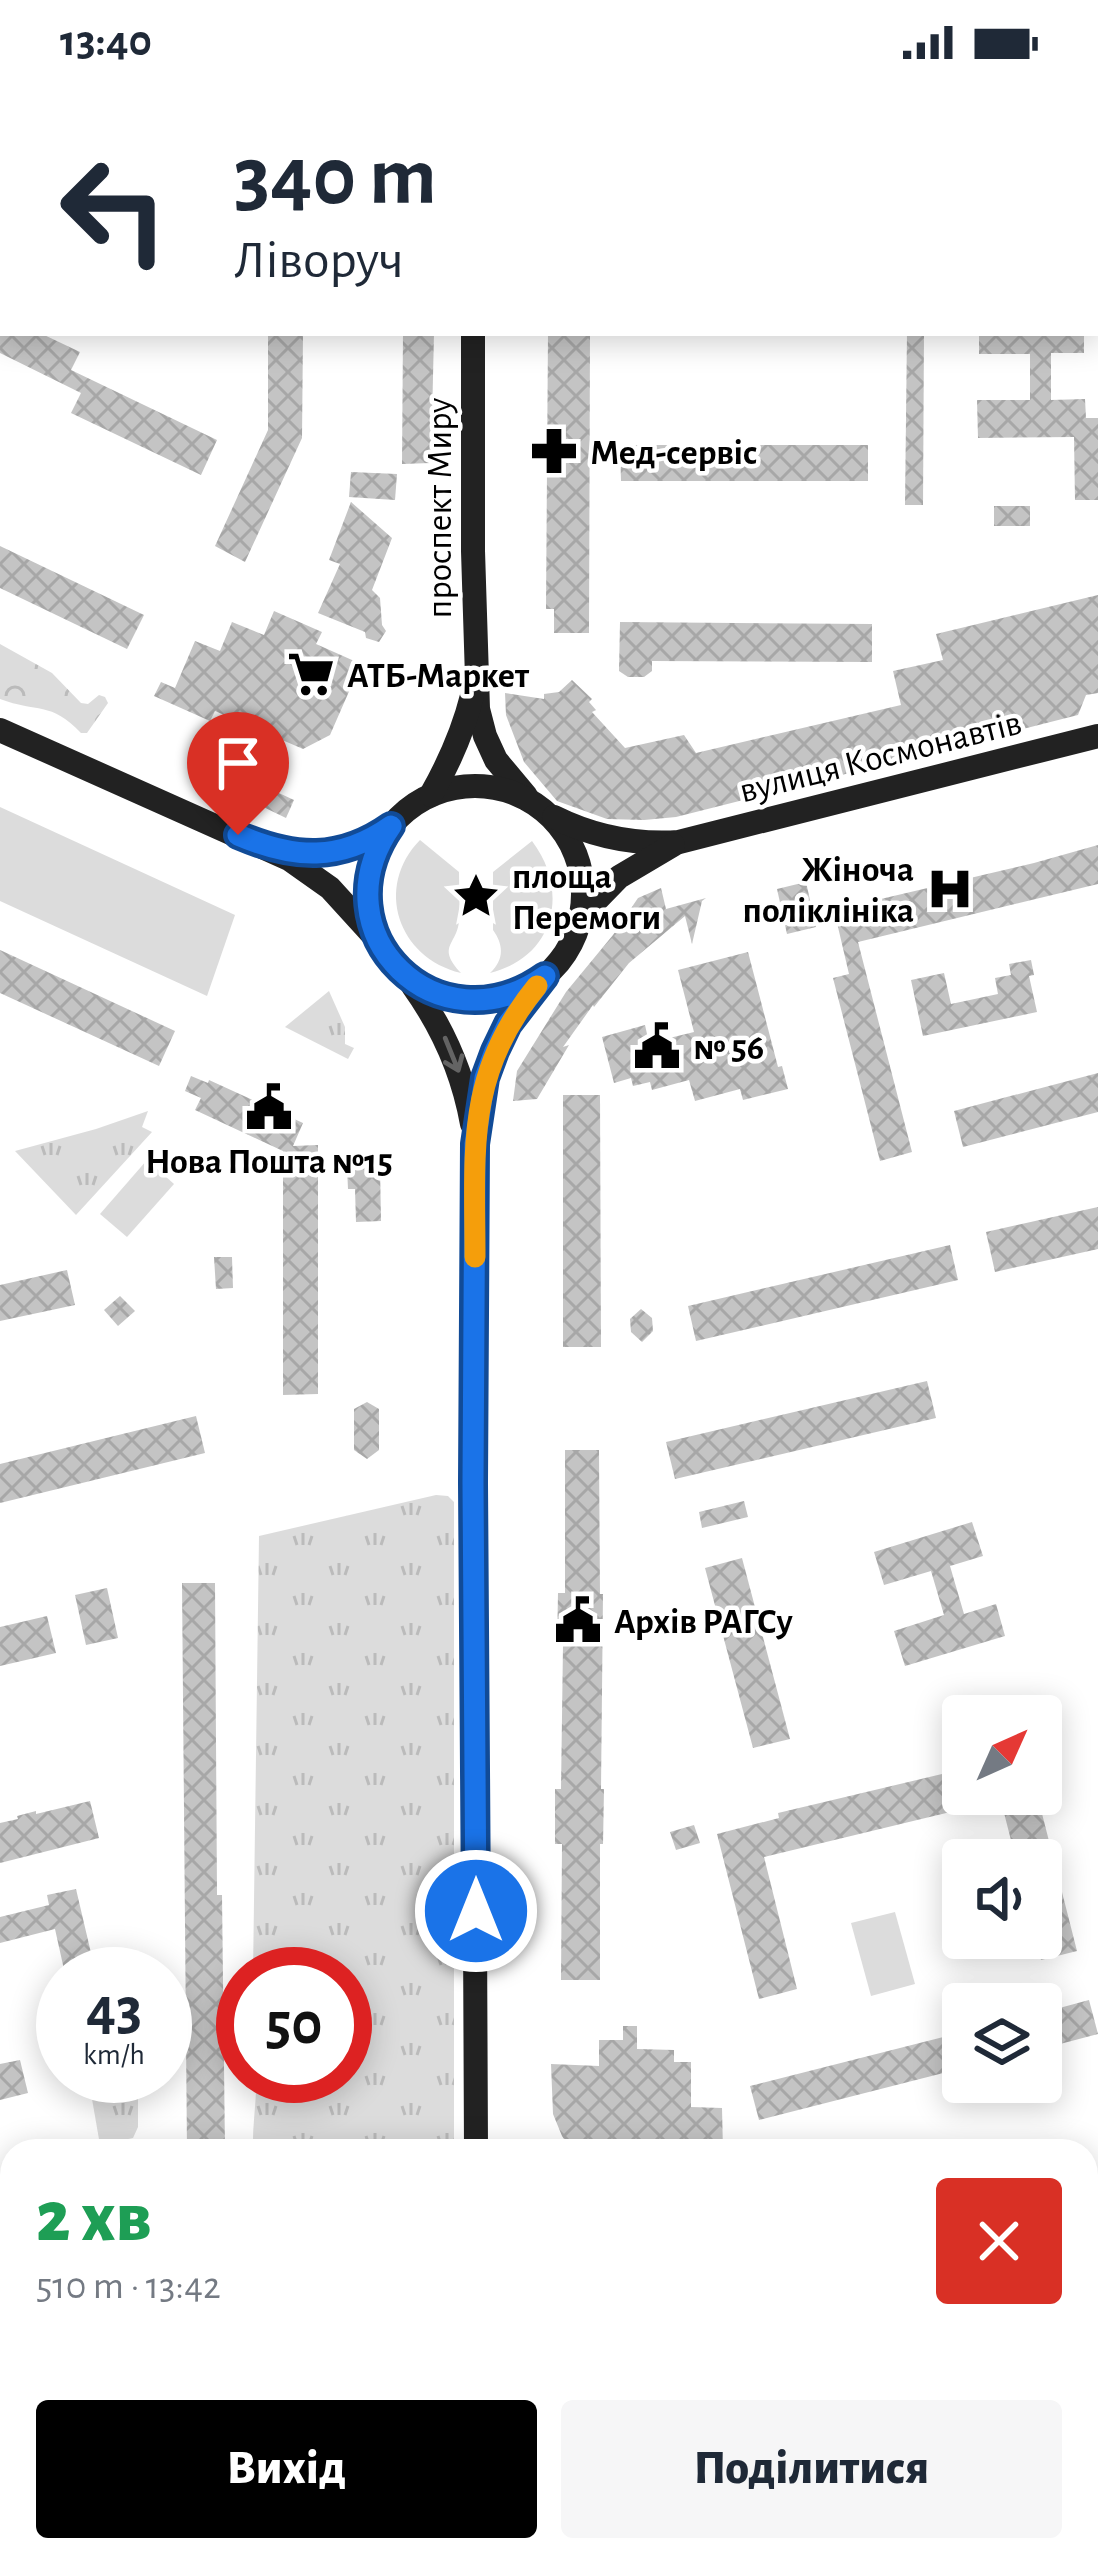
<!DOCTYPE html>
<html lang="uk">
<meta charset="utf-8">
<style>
:root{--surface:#fff;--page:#f6f6f7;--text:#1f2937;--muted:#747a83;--accent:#000}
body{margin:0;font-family:"Alegreya Sans",sans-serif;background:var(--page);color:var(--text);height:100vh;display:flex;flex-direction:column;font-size:45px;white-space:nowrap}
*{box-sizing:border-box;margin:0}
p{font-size:39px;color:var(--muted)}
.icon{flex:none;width:66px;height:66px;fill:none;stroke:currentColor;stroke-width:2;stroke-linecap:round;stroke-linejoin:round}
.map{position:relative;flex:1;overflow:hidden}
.panel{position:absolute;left:0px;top:2055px;width:1098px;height:423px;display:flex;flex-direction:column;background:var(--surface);border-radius:36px 36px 0 0;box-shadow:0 6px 30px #0003}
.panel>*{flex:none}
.guide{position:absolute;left:0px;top:0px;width:1098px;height:252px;box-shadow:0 6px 30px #0003;background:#fff;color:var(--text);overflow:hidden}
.needle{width:78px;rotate:45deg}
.tools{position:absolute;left:942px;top:1611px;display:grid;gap:24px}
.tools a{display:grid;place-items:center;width:120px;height:120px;border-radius:12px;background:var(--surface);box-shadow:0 6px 30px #0003;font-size:60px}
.speed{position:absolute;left:36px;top:1863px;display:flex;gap:24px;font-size:60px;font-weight:700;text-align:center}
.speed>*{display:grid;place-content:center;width:156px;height:156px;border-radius:50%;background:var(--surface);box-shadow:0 6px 30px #0003;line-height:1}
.speed small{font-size:30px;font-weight:400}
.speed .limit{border:18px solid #d22;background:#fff;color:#111}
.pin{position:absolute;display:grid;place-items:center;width:102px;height:102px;color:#fff;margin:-123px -51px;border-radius:50% 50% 50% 0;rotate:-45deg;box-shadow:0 0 12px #0007}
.pin .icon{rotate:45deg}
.me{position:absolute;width:132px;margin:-66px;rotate:0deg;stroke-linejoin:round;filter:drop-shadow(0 0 9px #0008)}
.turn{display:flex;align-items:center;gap:42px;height:252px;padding:0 36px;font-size:54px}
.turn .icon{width:156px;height:156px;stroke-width:2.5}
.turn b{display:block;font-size:84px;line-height:102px}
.round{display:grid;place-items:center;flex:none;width:126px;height:126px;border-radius:12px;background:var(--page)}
.headline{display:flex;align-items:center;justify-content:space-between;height:204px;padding:0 36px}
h1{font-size:72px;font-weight:800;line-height:90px;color:#1e9e55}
.button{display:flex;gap:24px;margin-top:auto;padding:24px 36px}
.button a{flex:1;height:138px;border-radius:12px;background:var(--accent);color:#fff;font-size:48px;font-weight:800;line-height:138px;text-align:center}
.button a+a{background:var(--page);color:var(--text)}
.status{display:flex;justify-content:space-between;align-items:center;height:84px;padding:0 60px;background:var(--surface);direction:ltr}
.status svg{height:33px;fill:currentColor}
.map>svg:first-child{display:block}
.grass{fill:#dcdcdc}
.forest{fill:url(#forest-crowns)}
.park{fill:url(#park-tufts)}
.building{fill:url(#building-cross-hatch)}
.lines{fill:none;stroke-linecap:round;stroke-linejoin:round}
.lane{stroke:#555;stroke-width:8}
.secondary{stroke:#222;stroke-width:24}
.oneway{stroke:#646464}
.route-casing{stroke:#114b97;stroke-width:30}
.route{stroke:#1a73e8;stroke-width:21}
.slow{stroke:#f59e0b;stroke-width:21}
.labels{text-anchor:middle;stroke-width:9;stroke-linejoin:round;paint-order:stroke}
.poi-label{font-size:36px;font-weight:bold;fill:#000;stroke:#fff;text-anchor:start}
.street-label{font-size:36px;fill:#000;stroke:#fff}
</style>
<div class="status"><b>13:40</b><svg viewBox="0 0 49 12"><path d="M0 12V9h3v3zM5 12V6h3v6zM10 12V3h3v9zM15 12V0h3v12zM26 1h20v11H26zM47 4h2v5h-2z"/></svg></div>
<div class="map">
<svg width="1098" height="2476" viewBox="0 0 1098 2476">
<defs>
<pattern id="forest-crowns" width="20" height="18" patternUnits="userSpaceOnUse" patternTransform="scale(3)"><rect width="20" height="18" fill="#dcdcdc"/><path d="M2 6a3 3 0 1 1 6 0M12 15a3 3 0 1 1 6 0" fill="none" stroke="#bbb"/></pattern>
<pattern id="park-tufts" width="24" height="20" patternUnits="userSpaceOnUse" patternTransform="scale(3)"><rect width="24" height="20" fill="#dcdcdc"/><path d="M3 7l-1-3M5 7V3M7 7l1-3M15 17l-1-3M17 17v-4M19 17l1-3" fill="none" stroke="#bbb"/></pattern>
<pattern id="building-cross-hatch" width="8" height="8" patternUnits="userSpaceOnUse" patternTransform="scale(3)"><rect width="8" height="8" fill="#c4c4c4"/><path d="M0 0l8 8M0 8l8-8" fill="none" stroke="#a7a7a7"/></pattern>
</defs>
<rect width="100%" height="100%" fill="#fff"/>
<g class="grass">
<path d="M0,723L235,831L207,912L0,817Z"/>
<path d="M420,756L459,788C459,804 460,821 459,837C457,861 436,862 461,889C398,874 374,803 420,756Z"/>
<path d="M532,757C570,807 555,873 490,889C504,876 504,861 493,846V788Z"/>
<path d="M147,1076L174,1100L127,1153L100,1130Z"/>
<path d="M895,1828L915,1900L871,1912L851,1839Z"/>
</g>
<path class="forest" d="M0,560L52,589L81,619L88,620L99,611L105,613L108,619L87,649H81C51,617 37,629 0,615Z"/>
<g class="park">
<path d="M329,907L345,943V960L354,964L348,975L285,943Z"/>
<path d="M148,1027L142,1043L152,1048L76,1131L15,1067L96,1045Z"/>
<path d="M436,1411L448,1412L454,1418V2067H253C252,2041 257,2018 256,1992H345V1890H253L259,1452Z"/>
<path d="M88,1992H138V2043L133,2054L100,2061Z"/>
</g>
<g class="building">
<path d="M0,249H40L80,268L71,286L217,356L201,391L71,329L81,309L0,269Z"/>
<path d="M268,249H303L302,354L245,478L215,462L268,346Z"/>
<path d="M403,249H434L431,379L402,380Z"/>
<path d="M548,249H590L589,549H554V525H546Z"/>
<path d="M907,249H924L923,421H905Z"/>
<path d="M979,249H1084V269H1051V316L1085,315L1086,334H1098V416H1075L1074,353L978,354L977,316H1030V270H979Z"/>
<path d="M620,361H868V397H621Z"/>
<path d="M351,388L397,390L395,416L349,413Z"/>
<path d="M351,418L392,454L372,506L380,514L382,541L386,547L379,558L366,554L365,548L318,529L340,480L329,476Z"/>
<rect x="994" y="422" width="36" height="20"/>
<path d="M0,462L144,531L127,565L0,504Z"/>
<path d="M1098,511V609L1086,611L1078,631L676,733L644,736L607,735L557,717L524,678L506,631L505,609L544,615V610L559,608L572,596L592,615L589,618L596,626L592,628L625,664L684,651L696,669L901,621L893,587L943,576L936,550Z"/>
<path d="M274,527L322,548L316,560L361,580L330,651L303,665L215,627L210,637L154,612L161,598L175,604L195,557L220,567L232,538L264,551Z"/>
<path d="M620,538L872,540V578L652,577V587L644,593H628L619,587Z"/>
<path d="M238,690L294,716L286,734L230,707Z"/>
<path d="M1098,761V800L858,858L912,1068L880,1077L833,894L849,890L834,826L1034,779Z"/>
<path d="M806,798L816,843L787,850L777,805Z"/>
<path d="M661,804L666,825L706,814L702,817L692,860L685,832L629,879L594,923L593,921L563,963L569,961L537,1015L513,1017L517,987L566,908L613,851L638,814Z"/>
<path d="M0,866L175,947L159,982L0,909Z"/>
<path d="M748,868L778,983L782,982L788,1005L743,1016L740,1005L695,1017L689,996L652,1006L650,998L633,1002L631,994L614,999L602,953L645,941L649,959L694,948L678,886Z"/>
<path d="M1031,876L1034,891L1029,892L1037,928L923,952L911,896L944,889L951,920L998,910L995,894L1011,891L1009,880Z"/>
<path d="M1098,989V1028L963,1063L954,1027Z"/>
<path d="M191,992L208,999L209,996L303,1039L293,1062L318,1061V1310L283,1311V1067L195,1026L201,1014L185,1007Z"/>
<path d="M563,1011H600L601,1263H563Z"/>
<path d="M347,1083H380L381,1137L356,1138L355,1105H348Z"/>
<path d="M1098,1123V1165L995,1188L986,1148Z"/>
<path d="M950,1161L958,1196L696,1257L688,1222Z"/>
<path d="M214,1173H232L233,1204L216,1205Z"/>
<path d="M67,1186L75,1221L0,1237V1201Z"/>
<path d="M120,1212L135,1227L118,1242L104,1226Z"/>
<path d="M641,1225L652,1234L653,1247L642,1258L631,1248L630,1235Z"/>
<path d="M927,1297L936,1334L675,1395L666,1358Z"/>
<path d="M367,1318L379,1325V1366L367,1375L354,1366V1325Z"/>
<path d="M196,1332L205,1369L0,1419V1380Z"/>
<path d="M565,1366H599L600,1510H603L601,1705H604L603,1760H600V1896H561L562,1760H555V1705H561L563,1561H557L558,1509H565Z"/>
<path d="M744,1417L748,1433L702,1444L699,1428Z"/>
<path d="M972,1438L983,1472L950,1482L964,1530L996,1520L1005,1552L905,1582L894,1547L944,1531L931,1487L884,1501L874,1468Z"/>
<path d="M742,1474L790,1655L753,1664L705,1484Z"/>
<path d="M182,1499H215L217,1811H222L225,2067H187Z"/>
<path d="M107,1504L118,1554L86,1561L75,1511Z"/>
<path d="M47,1532L56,1569L0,1582V1543Z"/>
<path d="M963,1685V1710H1037L1077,1867L1041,1876L1036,1854H1041V1776H1016L1000,1713V1716L764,1773L797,1905L759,1915L717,1750L779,1734L778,1729Z"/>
<path d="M90,1717L99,1754L0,1779V1739L18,1735L17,1732L36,1727V1730Z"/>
<path d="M694,1741L700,1759L676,1766L670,1748Z"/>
<path d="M76,1805L95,1886L65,1890L55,1845L0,1859V1833L49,1821L47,1811Z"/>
<path d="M1089,1916L1098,1950L1041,1965V1929Z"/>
<path d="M623,1942H637V1965L674,1966V1978H691V2023L722,2024L723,2067H572L562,2052L553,2030L551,1980L599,1982V1956H623Z"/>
<path d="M963,1948V1984L759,2036L750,2002Z"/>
<path d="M20,1976L28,2009L0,2016V1980Z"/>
</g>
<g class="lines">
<g class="lane">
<path d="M80,2476L87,2466"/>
<path d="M141,2476L182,2466"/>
</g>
<g class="secondary">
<path d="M474,0V3"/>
<path d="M473,249V467L478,625L485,652L496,676L526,712"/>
<path d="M0,646L289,775L330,804L371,849"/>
<circle cx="475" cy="810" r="108"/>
<path d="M431,711C449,679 463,648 472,612"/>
<path d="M554,733C594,753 634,761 679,758L1098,652"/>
<path d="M280,767C320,773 356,766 389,743"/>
<path d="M581,832L619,793L673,761"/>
<path d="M413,902C443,944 463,989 472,1040"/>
<path d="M476,2067L473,1398L475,1060L485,995L495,967L509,940L545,892"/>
<path d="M1086,2112L1098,2109"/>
<path d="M0,2306L12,2303"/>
</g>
</g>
<defs><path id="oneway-shaft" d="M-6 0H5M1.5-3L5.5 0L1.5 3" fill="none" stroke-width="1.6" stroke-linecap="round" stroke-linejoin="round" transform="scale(3)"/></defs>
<use class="oneway" href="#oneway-shaft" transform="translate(452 971) rotate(68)"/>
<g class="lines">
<defs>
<path id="route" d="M238,751C294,775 340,778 391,742C316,849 438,968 545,892L508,940L495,967L485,994L475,1060L473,1399L476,1827"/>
</defs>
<use href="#route" class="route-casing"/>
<use href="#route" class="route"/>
<path class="slow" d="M475,1173C475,1066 465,990 537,902"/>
</g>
<defs>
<symbol id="pharmacy-bare" viewBox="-9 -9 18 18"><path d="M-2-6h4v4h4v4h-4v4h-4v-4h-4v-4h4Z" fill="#000" stroke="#fff" stroke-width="2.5" paint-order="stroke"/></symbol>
<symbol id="supermarket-bare" viewBox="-9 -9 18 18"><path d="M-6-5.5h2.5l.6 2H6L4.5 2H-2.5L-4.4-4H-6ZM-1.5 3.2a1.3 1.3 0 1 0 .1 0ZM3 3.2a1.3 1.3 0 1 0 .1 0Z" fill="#000" stroke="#fff" stroke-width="2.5" paint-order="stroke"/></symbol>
<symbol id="hospital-bare" viewBox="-9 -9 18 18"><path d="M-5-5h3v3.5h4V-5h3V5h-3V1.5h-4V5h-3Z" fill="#000" stroke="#fff" stroke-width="2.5" paint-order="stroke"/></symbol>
<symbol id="sight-bare" viewBox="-9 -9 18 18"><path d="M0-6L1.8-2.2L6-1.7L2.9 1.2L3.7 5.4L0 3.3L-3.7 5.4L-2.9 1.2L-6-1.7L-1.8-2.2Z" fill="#000" stroke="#fff" stroke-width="2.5" paint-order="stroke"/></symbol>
<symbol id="civic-bare" viewBox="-9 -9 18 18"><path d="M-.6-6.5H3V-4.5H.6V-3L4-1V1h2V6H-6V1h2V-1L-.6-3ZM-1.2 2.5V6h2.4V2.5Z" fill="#000" stroke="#fff" stroke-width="2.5" paint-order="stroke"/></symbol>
</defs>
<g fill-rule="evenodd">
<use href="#pharmacy-bare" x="521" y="334" width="66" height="66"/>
<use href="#supermarket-bare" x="278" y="557" width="66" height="66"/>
<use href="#hospital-bare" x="917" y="772" width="66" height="66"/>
<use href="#sight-bare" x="443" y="779" width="66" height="66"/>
<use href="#civic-bare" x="624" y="929" width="66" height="66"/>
<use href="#civic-bare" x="236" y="990" width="66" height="66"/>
<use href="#civic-bare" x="545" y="1503" width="66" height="66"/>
</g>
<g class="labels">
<g class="poi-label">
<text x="590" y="380">Мед-сервіс</text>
<text x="347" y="603">АТБ-Маркет</text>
<text x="914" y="797" text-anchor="end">Жіноча<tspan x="914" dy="41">поліклініка</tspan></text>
<text x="512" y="804">площа<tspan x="512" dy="41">Перемоги</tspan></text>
<text x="693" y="975">№ 56</text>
<text x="269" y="1089" text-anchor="middle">Нова Пошта №15</text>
<text x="614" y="1549">Архів РАГСу</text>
</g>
<g class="street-label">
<text transform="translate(438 424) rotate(-90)" y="13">проспект Миру</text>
<text transform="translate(880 671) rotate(-14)" y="13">вулиця Космонавтів</text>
</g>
</g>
</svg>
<div class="tools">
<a><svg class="needle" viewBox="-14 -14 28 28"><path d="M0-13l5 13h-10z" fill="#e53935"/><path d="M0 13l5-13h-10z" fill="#747a83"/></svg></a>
<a><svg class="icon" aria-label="sound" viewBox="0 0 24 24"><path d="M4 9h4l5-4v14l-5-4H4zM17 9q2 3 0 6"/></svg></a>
<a><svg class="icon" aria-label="layers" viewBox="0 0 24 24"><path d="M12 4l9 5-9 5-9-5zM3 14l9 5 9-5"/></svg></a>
</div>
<div class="speed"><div>43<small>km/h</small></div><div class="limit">50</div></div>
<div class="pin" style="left:238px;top:751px;background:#d93025"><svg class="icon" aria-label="arrive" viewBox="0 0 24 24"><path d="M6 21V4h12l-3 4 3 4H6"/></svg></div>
<svg class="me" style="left:476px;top:1827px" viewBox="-20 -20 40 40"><circle r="17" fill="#1a73e8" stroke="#fff" stroke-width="3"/><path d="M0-11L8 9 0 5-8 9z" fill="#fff"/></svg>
<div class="guide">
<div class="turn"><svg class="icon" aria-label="left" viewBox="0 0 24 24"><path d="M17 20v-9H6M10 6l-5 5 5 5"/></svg><div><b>340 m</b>Ліворуч</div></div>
</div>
<section class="panel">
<div class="headline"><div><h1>2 хв</h1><p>510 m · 13:42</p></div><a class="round" style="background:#d93025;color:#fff"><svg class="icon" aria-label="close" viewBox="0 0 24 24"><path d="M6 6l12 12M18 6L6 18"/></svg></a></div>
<div class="button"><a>Вихід</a><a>Поділитися</a></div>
</section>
</div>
